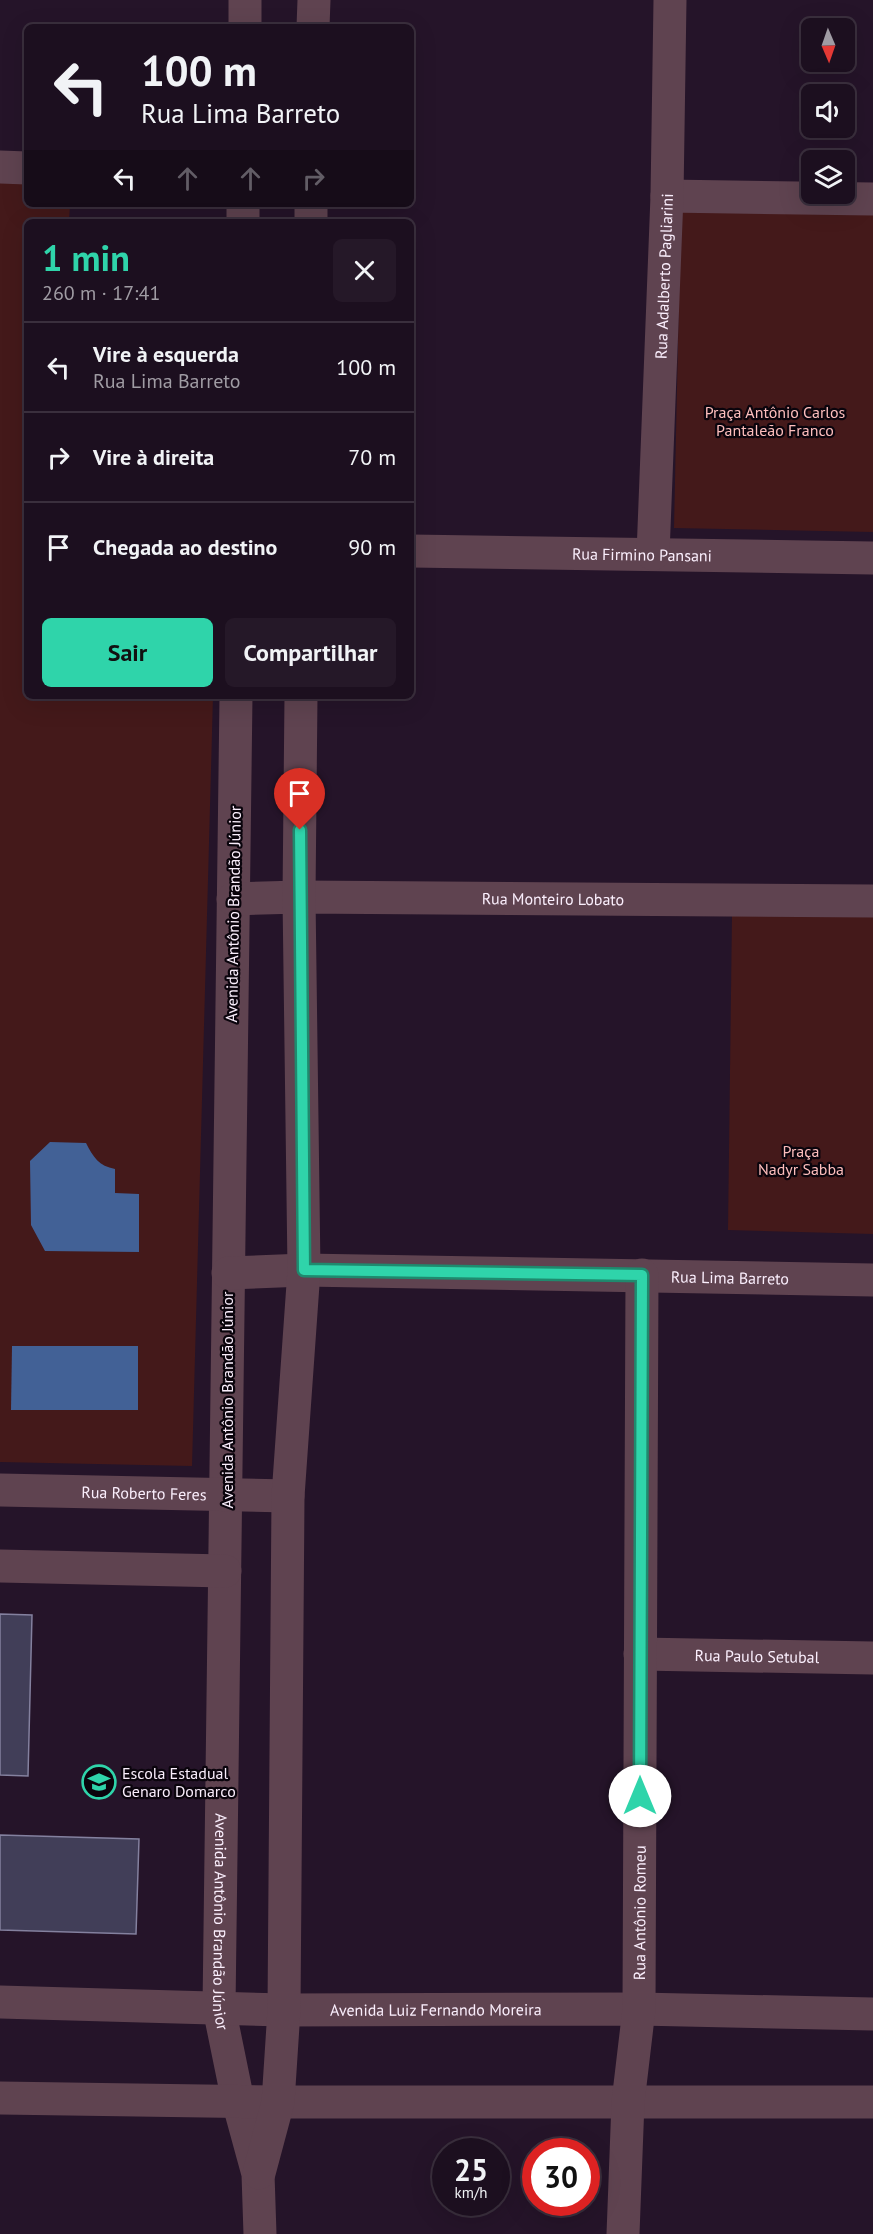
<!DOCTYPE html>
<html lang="pt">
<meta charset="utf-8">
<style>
:root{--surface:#1c0f1f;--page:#251828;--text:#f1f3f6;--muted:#a09ca4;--line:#3a2f3d;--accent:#2fd4aa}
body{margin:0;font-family:"PT Sans",sans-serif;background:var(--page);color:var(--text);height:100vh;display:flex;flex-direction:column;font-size:22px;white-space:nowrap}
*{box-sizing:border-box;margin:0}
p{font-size:20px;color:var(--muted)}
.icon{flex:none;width:33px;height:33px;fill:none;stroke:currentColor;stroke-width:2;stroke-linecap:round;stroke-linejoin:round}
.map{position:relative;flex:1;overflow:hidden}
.side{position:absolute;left:24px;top:219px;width:390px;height:480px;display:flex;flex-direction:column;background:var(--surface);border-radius:9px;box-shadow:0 6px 24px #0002,0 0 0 2px var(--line)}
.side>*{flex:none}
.hud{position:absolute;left:24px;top:24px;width:390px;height:183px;border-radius:9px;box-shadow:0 6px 24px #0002,0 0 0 2px var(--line);background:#1c0f1f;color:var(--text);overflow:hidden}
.needle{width:39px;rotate:178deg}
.tools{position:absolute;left:801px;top:18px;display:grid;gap:12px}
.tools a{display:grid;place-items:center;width:54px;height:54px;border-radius:9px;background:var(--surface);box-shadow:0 6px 24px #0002,0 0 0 2px var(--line);font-size:30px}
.speed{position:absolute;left:432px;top:2138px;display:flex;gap:12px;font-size:30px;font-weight:700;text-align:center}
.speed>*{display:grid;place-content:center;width:78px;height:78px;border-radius:50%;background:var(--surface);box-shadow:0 6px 24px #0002,0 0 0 2px var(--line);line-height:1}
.speed small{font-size:15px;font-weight:400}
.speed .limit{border:9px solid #d22;background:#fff;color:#111}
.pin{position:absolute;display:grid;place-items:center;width:51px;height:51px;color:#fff;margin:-62px -26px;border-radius:50% 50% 50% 0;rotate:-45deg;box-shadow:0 0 6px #0007}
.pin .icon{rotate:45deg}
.me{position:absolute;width:66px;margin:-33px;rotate:0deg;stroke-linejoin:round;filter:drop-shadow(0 0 4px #0008)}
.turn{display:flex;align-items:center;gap:21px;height:126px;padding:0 18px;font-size:27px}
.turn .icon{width:78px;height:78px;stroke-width:2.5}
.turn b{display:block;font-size:42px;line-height:51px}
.lanes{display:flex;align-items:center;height:57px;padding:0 18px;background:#0003;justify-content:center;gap:30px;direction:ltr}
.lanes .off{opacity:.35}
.round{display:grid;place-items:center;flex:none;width:63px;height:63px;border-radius:9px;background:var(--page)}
.summary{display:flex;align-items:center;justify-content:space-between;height:102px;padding:0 18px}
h1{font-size:36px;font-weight:700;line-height:45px;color:var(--accent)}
.action{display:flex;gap:12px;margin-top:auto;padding:12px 18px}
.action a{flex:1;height:69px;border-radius:9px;background:var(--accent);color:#111;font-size:24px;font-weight:700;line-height:69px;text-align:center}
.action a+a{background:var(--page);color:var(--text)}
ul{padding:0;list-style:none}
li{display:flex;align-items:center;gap:18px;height:90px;padding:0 18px;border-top:2px solid var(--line)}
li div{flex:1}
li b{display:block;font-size:22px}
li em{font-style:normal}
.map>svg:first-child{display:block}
.green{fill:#44191a}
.water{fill:#426196}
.building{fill:#413e58;stroke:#84819f;stroke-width:1.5}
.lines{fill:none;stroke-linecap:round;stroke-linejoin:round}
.minor{stroke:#5f4350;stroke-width:33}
.route-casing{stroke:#1f8a6e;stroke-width:15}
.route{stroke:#2fd4aa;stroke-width:10}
.labels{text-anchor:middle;stroke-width:4.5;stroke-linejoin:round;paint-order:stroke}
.street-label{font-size:16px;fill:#faeefc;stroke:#0a040c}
.park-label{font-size:16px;fill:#febebd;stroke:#0a040c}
.poi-label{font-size:16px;fill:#faeefc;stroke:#0a040c;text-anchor:start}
</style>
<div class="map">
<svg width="873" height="2234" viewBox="0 0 873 2234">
<rect width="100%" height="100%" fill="#251429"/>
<g class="green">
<path d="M0,173H27V204H70L69,222H27V696H213L192,1466L0,1462Z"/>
<path d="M681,205L873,209V532L674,528Z"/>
<path d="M732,915H873V1234L728,1230Z"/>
</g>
<g class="water">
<path d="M50,1142L86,1143C93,1157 99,1166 115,1169V1193L139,1194V1252L45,1251L31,1225L30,1161Z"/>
<path d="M12,1346H138V1410H11Z"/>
</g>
<g class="building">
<path d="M0,1614L32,1615L28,1776L0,1775Z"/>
<path d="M0,1835L139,1839L136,1934L0,1930Z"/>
</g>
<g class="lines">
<g class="minor">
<path d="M245,27V0"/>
<path d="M313,27L314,0"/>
<path d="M0,167L27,168"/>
<path d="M667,196L873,199"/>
<path d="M243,222V204"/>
<path d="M311,222V204"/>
<path id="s1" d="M411,551L873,558"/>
<path id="s2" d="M653,554L667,196L670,0"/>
<path id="s3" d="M236,696L219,2008L238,2101L258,2174L260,2234"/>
<path id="s4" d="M233,899L299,897L873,901"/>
<path id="s5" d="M228,1273L304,1270L873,1280"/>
<path id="s6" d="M0,1490L288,1496"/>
<path d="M0,1566L225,1571"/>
<path id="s7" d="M640,1654L873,1658"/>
<path id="s8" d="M0,2002L284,2010L639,2009L873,2014"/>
<path d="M0,2098L278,2102H873"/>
<path d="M259,2173L278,2102L284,2010L288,1496L304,1270L299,897L301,696"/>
<path id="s9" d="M623,2234L628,2102L639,2009L642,1275"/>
</g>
</g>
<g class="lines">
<defs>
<path id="route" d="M300,830L304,1270L642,1275L640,1796"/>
</defs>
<use href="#route" class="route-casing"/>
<use href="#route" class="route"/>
</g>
<defs>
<symbol id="school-ring" viewBox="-11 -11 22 22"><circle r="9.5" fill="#0a040c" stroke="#2fd4aa" stroke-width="1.5"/><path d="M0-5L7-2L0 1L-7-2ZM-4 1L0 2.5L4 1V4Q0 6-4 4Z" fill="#2fd4aa"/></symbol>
</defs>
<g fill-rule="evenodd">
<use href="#school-ring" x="80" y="1763" width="38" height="38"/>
</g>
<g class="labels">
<g class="street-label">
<text dy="6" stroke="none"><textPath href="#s2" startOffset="278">Rua Adalberto Pagliarini</textPath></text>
<text dy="6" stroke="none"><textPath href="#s1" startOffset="231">Rua Firmino Pansani</textPath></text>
<text dy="6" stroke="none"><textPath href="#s4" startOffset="320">Rua Monteiro Lobato</textPath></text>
<text transform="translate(233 914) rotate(-89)" y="6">Avenida Antônio Brandão Júnior</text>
<text dy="6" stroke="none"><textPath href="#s5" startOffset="502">Rua Lima Barreto</textPath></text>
<text transform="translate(227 1400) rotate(-90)" y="6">Avenida Antônio Brandão Júnior</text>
<text dy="6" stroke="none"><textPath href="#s6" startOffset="144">Rua Roberto Feres</textPath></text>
<text dy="6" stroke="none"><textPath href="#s7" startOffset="117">Rua Paulo Setubal</textPath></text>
<text dy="6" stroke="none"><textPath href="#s9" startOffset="322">Rua Antônio Romeu</textPath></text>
<text dy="6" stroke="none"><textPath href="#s3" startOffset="1226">Avenida Antônio Brandão Júnior</textPath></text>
<text dy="6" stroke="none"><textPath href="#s8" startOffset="436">Avenida Luiz Fernando Moreira</textPath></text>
</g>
<g class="park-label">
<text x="775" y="418">Praça Antônio Carlos<tspan x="775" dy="18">Pantaleão Franco</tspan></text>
<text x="801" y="1157">Praça<tspan x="801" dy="18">Nadyr Sabba</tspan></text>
</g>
<g class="poi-label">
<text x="122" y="1779">Escola Estadual<tspan x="122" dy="18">Genaro Domarco</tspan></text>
</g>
</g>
</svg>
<div class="tools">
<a><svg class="needle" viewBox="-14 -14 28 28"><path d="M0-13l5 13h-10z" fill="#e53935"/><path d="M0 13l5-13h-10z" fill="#a09ca4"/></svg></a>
<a><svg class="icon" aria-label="sound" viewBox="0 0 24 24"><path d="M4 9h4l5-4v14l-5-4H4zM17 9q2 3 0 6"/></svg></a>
<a><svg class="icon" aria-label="layers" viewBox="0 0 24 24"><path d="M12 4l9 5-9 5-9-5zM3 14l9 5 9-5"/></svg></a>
</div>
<div class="speed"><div>25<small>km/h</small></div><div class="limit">30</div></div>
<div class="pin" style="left:300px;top:830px;background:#d93025"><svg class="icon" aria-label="arrive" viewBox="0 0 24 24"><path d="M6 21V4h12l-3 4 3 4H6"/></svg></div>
<svg class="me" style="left:640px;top:1796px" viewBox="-20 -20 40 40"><circle r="19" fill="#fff"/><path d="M0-13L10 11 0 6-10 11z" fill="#2fd4aa"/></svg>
<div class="hud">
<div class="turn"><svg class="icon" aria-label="left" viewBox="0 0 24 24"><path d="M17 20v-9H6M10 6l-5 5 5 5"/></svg><div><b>100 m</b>Rua Lima Barreto</div></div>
<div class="lanes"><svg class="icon" aria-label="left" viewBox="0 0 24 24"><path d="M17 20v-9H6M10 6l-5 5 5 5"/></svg><svg class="icon off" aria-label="ahead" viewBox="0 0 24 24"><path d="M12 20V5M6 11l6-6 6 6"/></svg><svg class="icon off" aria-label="ahead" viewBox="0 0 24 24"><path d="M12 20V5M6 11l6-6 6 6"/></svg><svg class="icon off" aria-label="right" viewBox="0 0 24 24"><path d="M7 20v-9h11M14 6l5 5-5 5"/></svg></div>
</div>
<section class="side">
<div class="summary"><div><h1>1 min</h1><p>260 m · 17:41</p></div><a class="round"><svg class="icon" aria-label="close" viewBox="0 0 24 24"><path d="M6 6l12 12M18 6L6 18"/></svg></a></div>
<ul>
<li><svg class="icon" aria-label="left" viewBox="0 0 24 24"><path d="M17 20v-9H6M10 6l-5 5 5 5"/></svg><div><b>Vire à esquerda</b><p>Rua Lima Barreto</p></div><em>100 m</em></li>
<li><svg class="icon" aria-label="right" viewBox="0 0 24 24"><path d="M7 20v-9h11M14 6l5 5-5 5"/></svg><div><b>Vire à direita</b></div><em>70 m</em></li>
<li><svg class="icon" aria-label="arrive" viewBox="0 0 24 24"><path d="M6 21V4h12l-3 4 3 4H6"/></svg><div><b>Chegada ao destino</b></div><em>90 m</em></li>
</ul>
<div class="action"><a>Sair</a><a>Compartilhar</a></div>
</section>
</div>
